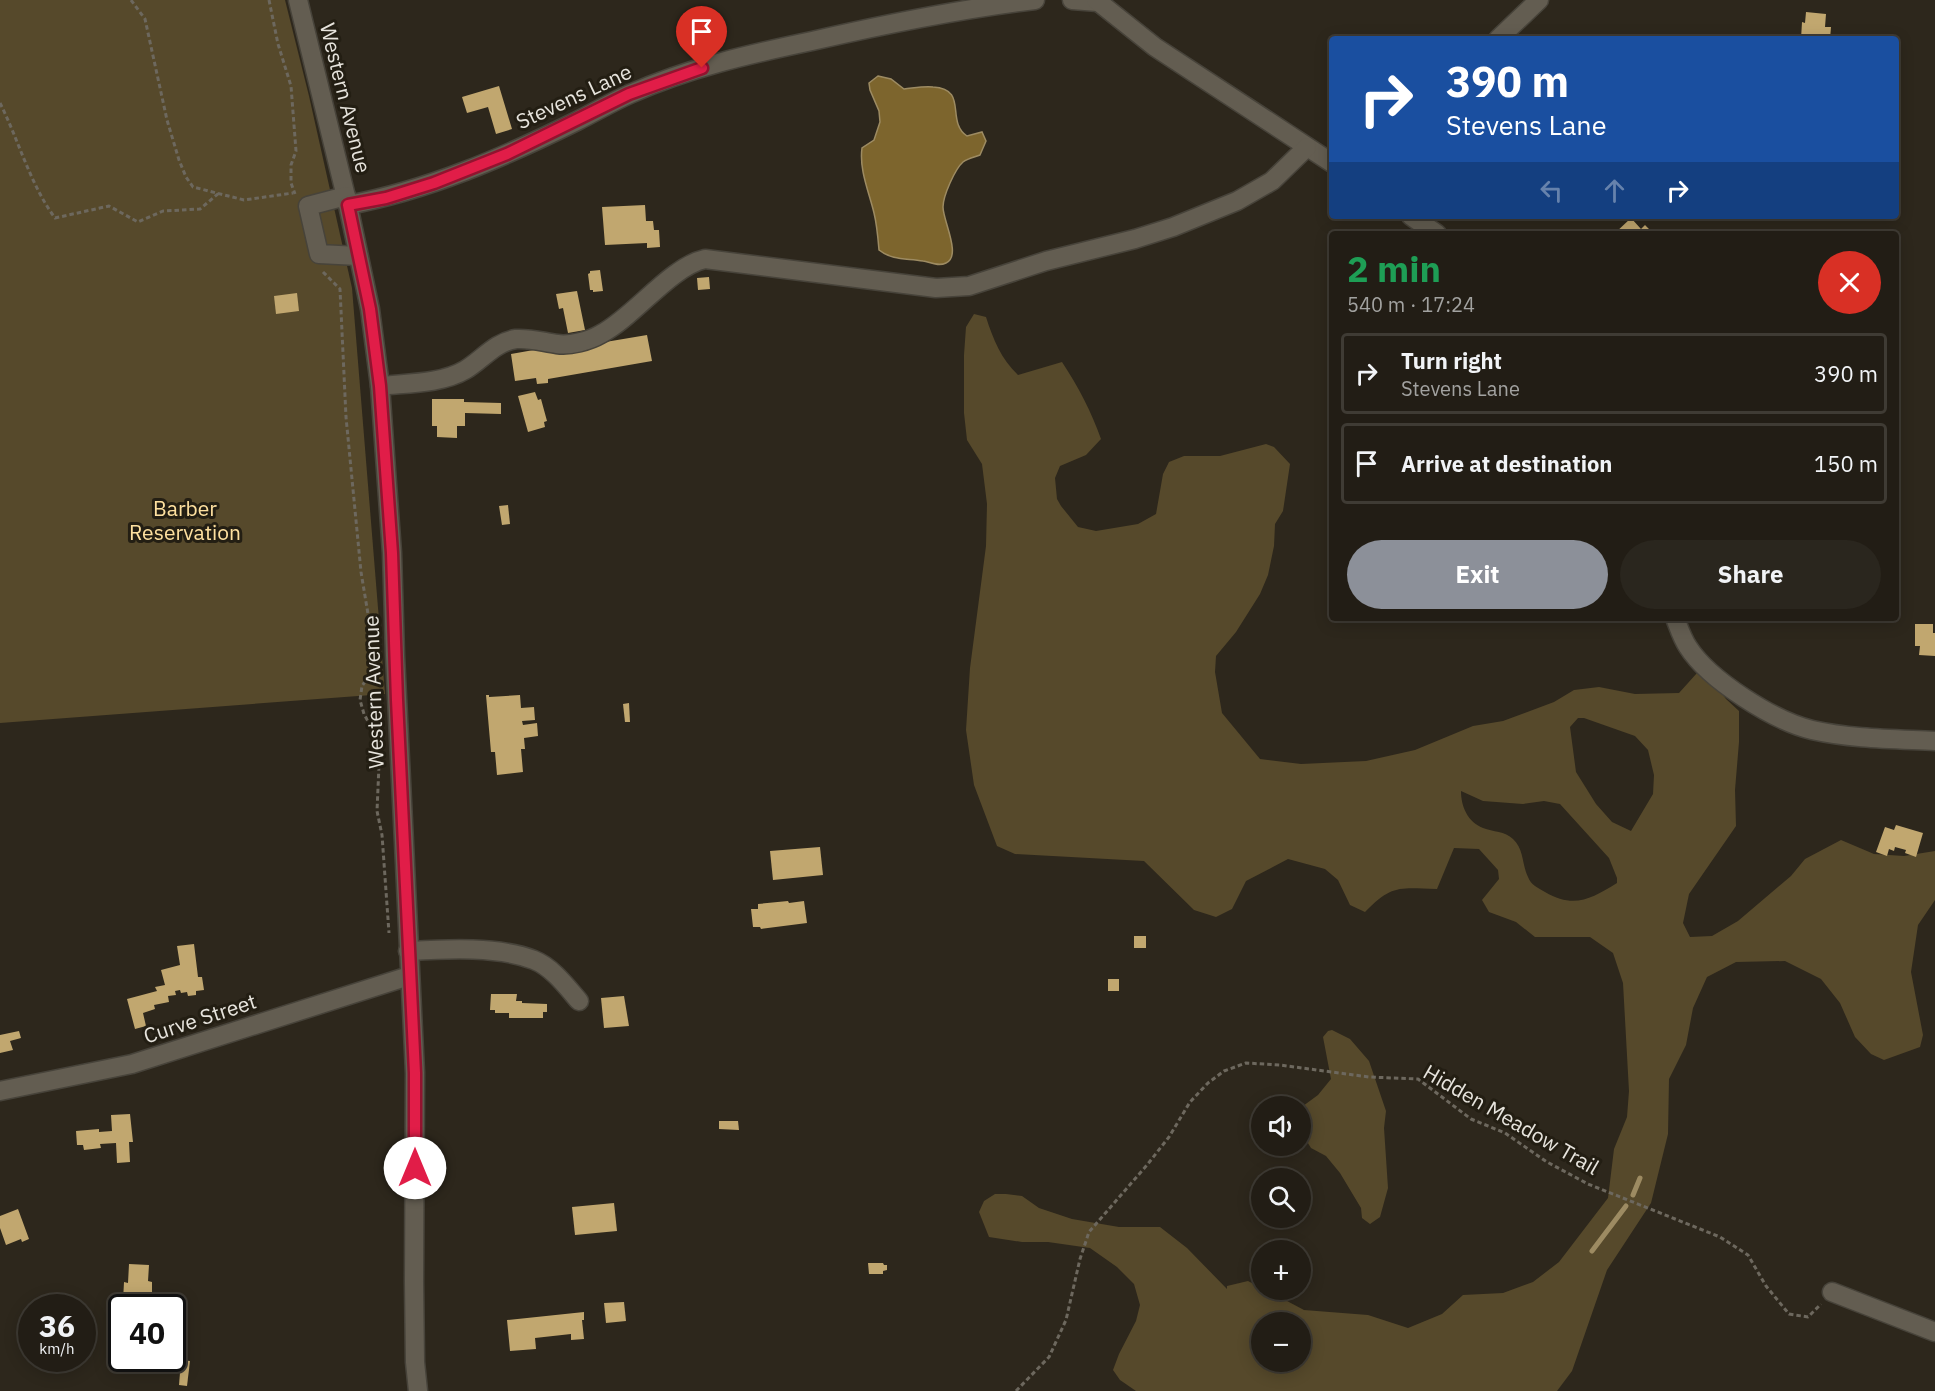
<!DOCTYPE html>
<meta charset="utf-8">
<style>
:root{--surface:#221d15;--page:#2a261e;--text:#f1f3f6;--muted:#a2a2a0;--line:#3f3b34;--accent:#8c9099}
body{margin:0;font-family:"IBM Plex Sans",sans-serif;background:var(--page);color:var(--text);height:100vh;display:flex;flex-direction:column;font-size:22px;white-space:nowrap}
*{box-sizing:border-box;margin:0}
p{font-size:20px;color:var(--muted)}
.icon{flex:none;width:33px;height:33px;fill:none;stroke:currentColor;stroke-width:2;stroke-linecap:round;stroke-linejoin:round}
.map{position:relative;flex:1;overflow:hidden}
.details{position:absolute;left:1329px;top:231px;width:570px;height:390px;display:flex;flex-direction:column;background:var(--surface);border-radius:6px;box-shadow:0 3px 15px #0003,0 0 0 2px var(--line)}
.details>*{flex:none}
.banner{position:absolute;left:1329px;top:36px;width:570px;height:183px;border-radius:6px;box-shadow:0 3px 15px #0003,0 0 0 2px var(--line);background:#1a4fa0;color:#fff;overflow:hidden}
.buttons{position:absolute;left:1251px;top:1096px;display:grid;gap:12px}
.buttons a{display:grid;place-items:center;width:60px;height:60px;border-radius:50%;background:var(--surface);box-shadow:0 3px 15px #0003,0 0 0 2px var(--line);font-size:30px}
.speed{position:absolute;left:18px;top:1294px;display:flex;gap:12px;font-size:30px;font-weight:700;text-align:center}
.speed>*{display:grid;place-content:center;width:78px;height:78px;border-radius:50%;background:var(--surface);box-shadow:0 3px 15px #0003,0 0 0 2px var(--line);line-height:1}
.speed small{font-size:15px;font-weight:400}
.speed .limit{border:3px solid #111;border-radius:9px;background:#fff;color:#111}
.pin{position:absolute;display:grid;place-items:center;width:51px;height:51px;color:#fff;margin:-62px -26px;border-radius:50% 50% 50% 0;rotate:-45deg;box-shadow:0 0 6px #0007}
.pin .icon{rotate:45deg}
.me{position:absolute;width:66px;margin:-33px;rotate:0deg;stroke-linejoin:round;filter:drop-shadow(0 0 4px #0008)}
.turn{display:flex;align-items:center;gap:21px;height:126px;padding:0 18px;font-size:27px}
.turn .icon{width:78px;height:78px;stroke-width:2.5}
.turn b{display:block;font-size:42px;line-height:51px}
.lanes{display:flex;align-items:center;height:57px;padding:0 18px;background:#0003;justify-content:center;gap:30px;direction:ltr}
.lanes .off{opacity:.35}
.round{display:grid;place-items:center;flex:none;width:63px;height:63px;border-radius:32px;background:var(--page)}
.summary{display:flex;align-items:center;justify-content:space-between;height:102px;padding:0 18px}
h1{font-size:36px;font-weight:800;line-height:45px;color:#1e9e55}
.button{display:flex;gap:12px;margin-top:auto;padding:12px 18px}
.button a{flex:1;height:69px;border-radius:36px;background:var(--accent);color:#fff;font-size:24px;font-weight:800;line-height:69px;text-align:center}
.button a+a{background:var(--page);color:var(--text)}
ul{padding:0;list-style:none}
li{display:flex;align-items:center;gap:18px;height:81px;margin:0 12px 9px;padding:0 6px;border:3px solid var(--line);border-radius:6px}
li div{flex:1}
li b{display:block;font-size:22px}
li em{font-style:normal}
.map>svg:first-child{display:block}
.green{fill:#56492b;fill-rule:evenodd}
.water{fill:#7d652d;stroke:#9d8b62;stroke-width:1.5}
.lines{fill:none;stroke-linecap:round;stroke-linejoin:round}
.stream{stroke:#9d8b62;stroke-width:5}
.building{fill:#c1a76f}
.minor-casing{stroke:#47433a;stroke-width:21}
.path{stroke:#6d685e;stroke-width:3;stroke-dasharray:4.5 3;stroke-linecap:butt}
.minor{stroke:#635d51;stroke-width:18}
.route-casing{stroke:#92132f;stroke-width:15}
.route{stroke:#e11d48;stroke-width:10}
.labels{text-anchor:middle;stroke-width:6;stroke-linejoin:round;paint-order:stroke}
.street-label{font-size:21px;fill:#e7e4dd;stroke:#231e13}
.park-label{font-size:21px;fill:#fee09f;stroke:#231e13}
</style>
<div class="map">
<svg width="1935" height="1391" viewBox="0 0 1935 1391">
<rect width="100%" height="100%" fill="#2d271c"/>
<g class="green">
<path d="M0,0H285L309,96L352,288L385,694L0,723Z"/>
<path d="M974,314L986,317C993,339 1001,359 1018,375L1062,362C1078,386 1092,413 1101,439L1086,455L1060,466L1055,478L1057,499L1061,506L1078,527L1096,531L1138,524L1156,514L1163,474L1169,462L1184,456H1220L1266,444L1274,447L1290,464L1283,511L1275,524L1274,546L1268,575L1260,594L1236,632L1216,656L1215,672L1222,713L1260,759L1301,764L1366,761L1415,750L1473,726L1503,721L1554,702L1574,690L1599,687L1635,694L1679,693L1697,673L1711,679L1726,699L1739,711V742L1735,790L1736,826L1689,894L1683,923L1690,937L1712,936L1738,921L1791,876L1805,859L1841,840L1874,854L1904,856L1935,851V900L1918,925L1911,972L1923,1035L1920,1047L1884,1060L1871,1054L1855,1037L1840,1003L1821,979L1785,961L1736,962L1707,977L1693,1008L1686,1045L1669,1079L1668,1134L1651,1203L1607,1270L1572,1371L1557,1391H1136L1120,1380L1113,1370L1119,1354L1136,1321L1140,1305L1134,1284L1117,1267L1090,1248L1048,1242H1022L989,1237L979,1212L984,1201L995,1194H1006L1022,1196L1039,1208L1072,1219L1119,1227H1160L1187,1248L1227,1289V1286L1248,1281L1261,1288L1262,1290H1266L1304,1310L1368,1315L1408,1328L1442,1314L1463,1295L1503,1293L1533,1282L1559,1262L1608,1198L1614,1149L1627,1117L1629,1091L1623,983L1613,953L1590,937H1535L1516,922L1489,912L1482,900L1499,879L1498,870L1479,849L1454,848L1437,889C1400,888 1392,884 1365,912L1350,905L1338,880L1325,869L1288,859L1246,881L1232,909L1216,917L1194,910L1144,861L1015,854L997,846L974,785L966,730L970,668L986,546L987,504L982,464L967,440L964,413V355L966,327ZM1578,718H1584L1635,736L1648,750L1654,775L1653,794L1631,831L1612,822L1596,804L1576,772L1570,727ZM1461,791L1483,801L1523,804L1544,801L1560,804L1609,858L1617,878V883C1591,899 1574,909 1545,892C1538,888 1531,885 1528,877C1522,865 1524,849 1513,839C1505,831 1493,832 1483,828C1468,822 1461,807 1461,791ZM1262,1323H1300V1362H1262Z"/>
<path d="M1332,1030L1350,1039L1369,1061L1386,1111L1384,1128L1388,1188L1380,1217L1370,1224L1362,1218L1361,1208L1340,1173L1326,1156L1311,1148L1301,1132V1111L1303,1106L1318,1095L1331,1079L1323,1037L1328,1031Z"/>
</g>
<path class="water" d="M878,76L891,79L904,89C914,88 924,86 933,87C969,89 945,121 967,136L982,132L986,141L980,155C975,157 968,158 963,162C955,169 943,196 943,207C943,221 962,256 946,263C938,267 930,262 923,261C907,258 893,261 879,250C878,238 877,225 874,213C869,192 859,170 862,148L874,140L880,122L879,111L870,90L869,83Z"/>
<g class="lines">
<g class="stream">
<path d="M1633,1195L1640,1178"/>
<path d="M1592,1251L1626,1206"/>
</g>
</g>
<g class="building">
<path d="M1806,12L1826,14L1825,27H1831L1830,39H1801L1802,22L1805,23Z"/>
<path d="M499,86L512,129L496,134L488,107L467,113L462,97Z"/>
<path d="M645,205L646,221H653L654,230H659L660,247L647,248V243L605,245L602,207Z"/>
<path d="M1631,218L1641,229L1645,225L1654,234H1614Z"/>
<path d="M600,270L603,291L593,292V290H590L588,274L590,273V271Z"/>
<path d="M709,277L710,289L698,290L697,278Z"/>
<path d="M577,291L585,330L568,333L563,308L559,309L556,294Z"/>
<path d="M297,293L299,311L276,314L274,296Z"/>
<path d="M647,335L652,361L548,379V383L537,384L536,378L515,381L511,354L545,348L546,352Z"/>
<path d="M535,392L538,400L541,399L547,421L544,422L545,427L528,432L518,396Z"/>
<path d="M432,399H464V402L501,403V414L465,413V426H457V438L437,437V426H432Z"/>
<path d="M508,505L510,524L502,525L499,506Z"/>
<path d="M1915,624H1933V633H1935V656L1919,655L1920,646H1915Z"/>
<path d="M486,695H489V697L520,695L521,708L534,707L535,720L522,721L523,725L537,723L538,736L524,738L525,749H521L523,772L497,775L495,752H491Z"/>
<path d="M629,703L630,722H625L623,704Z"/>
<path d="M1896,825L1923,833L1916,857L1905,853L1906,850L1895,847L1894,851L1889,849L1887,856L1876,852L1885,827L1894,830Z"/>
<path d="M820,847L823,875L773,880L770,851Z"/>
<path d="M788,901L789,903L804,901L807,923L761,929L760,927H753L751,909H758V904Z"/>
<rect x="1134" y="936" width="12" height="12"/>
<path d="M194,944L198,977H202L204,990L196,991V995L188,996L187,992L181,993L180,990L175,991L176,995L168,996L169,1002L154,1005L155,1009L143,1013L146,1026L135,1029L127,999L157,991L155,987L165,985L161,970L180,965L177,946Z"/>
<rect x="1108" y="979" width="11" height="12"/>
<path d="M491,994H517L516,1001H522V1003L547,1004V1012H543V1018H509V1013H495V1010H490Z"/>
<path d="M624,996L629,1026L604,1028L601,998Z"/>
<path d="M19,1031L21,1038L10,1041L13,1050L0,1053V1035Z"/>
<path d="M130,1114L133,1142H129L130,1162L117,1163L116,1143L100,1144L101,1148L84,1150L83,1145H77L76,1131L99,1129V1132L112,1131L111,1115Z"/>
<path d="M719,1121H738L739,1130L719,1129Z"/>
<path d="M614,1203L617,1231L575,1235L572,1207Z"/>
<path d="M18,1209L29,1239L22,1242L21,1239L6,1245L0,1228V1216Z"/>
<path d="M868,1263H883L884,1265H887V1270L883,1271V1274H869Z"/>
<path d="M129,1264L149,1265L148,1281L152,1282V1308H133V1302L123,1301L124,1282L128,1283Z"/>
<path d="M624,1302L626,1321L606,1323L604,1303Z"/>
<path d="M584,1312V1320H582L584,1339L571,1340V1334L535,1338L536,1349L510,1351L507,1320Z"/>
<path d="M181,1360L190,1361L187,1386L179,1385Z"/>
</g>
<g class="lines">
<defs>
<g id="minor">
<path d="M298,0L348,205L370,309L380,386L392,553L395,655L415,1073L414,1282L415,1362L418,1391"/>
<path d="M1072,0L1098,2"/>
<path d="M1096,0L1155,47L1332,163"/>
<path d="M1498,39L1539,0"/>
<path d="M346,196L308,206L319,254L358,256"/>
<path d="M348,205C429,190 504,157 577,121C595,112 612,102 630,94C688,68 750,54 812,41C886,24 960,9 1035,0"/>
<path d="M1411,216L1437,234"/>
<path d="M380,386C407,383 441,384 465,370C482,360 495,342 516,339C530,338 543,342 557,344C570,346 589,341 601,334C635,316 670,267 705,259L936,288L969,286L1046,261L1135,239L1173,227L1237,201L1272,181L1307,147"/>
<path d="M1675,618C1679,628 1682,638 1688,647C1709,680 1774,721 1812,730C1852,739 1894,739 1935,741"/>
<path d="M408,951C446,949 498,946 534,960C552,967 567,987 579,1001"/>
<path d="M0,1091L132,1064L409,976"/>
<path d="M1832,1292L1935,1332"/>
</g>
</defs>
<use href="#minor" class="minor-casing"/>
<g class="path">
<path d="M131,0L145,19L167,120L179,160L186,177L193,187L244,200L293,193"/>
<path d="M269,0L278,44L291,86L296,151L291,165V183L295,194"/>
<path d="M0,103C19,141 30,184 55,218L109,206L138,222L163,211L200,209L219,193"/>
<path d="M323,272L340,289L346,417L361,572L373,644L372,671L362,686L360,700L364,714L375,734L379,765L377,811L382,835L389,933"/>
<path d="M1016,1391L1049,1357L1066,1320L1080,1259L1089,1232L1147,1165L1169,1137L1190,1102L1208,1083L1224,1071L1246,1063L1280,1065L1369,1077L1418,1079L1471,1119L1505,1133L1547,1162L1588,1184L1720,1237L1748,1255L1766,1286L1789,1314L1808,1317L1821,1304"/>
</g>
<use href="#minor" class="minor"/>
</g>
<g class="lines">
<defs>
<path id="route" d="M415,1168V1073L397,700L392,553L380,386L370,309L348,205L386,198L434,183L507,154L629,94L702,68"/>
</defs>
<use href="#route" class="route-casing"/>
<use href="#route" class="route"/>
</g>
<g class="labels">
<g class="street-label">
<text transform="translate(574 97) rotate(-25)" y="7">Stevens Lane</text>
<text transform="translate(345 98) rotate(76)" y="7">Western Avenue</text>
<text transform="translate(374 692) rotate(-92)" y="7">Western Avenue</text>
<text transform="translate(200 1019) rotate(-18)" y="7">Curve Street</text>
<text transform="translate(1511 1120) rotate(30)" y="7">Hidden Meadow Trail</text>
</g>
<g class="park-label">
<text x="185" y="516">Barber<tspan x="185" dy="24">Reservation</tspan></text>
</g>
</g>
</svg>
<div class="buttons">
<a><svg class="icon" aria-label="sound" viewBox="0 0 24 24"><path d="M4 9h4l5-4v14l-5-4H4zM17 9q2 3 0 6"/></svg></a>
<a><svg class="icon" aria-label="search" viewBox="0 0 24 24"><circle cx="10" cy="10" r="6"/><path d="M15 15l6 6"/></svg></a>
<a>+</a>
<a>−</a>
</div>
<div class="speed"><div>36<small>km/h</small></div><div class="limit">40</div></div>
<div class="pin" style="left:702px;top:68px;background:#d93025"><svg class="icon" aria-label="arrive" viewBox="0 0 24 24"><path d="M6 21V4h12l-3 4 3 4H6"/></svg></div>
<svg class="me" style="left:415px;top:1168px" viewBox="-20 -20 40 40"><circle r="19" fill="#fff"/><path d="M0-13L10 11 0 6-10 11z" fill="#e11d48"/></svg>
<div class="banner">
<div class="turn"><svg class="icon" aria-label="right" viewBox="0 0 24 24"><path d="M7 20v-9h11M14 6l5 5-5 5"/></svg><div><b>390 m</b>Stevens Lane</div></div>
<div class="lanes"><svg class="icon off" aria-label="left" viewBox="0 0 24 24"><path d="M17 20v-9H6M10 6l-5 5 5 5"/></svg><svg class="icon off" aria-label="ahead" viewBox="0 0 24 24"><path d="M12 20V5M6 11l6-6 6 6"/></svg><svg class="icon" aria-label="right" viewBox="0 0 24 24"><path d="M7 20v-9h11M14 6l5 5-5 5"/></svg></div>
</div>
<section class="details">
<div class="summary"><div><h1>2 min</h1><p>540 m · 17:24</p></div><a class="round" style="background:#d93025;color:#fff"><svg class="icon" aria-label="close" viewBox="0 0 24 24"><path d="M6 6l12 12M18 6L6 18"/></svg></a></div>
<ul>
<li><svg class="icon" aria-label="right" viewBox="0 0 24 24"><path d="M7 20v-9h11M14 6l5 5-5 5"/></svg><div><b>Turn right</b><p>Stevens Lane</p></div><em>390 m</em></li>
<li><svg class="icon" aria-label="arrive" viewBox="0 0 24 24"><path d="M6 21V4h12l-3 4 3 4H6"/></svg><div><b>Arrive at destination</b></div><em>150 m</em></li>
</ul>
<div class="button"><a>Exit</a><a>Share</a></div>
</section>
</div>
